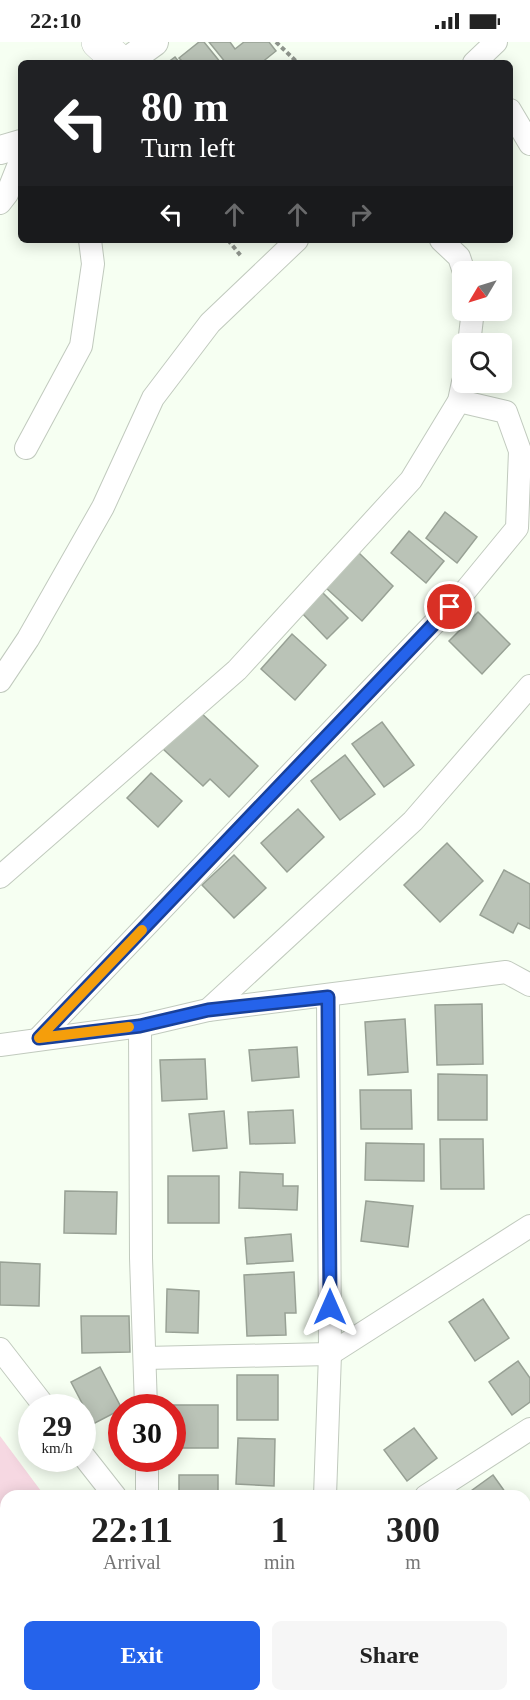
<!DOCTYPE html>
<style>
:root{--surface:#fff;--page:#f6f6f6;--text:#222;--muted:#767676;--accent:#2563eb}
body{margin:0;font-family:Georgia,serif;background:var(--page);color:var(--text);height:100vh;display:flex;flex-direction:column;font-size:22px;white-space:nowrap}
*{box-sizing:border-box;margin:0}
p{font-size:20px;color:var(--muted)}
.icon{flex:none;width:33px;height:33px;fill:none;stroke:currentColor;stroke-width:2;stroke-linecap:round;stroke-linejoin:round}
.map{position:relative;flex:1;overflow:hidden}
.side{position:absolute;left:0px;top:1448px;width:531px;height:212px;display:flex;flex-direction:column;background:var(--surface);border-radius:18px 18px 0 0;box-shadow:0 3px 15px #0003}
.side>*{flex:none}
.top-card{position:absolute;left:18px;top:18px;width:495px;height:183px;border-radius:9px;box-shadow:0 3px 15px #0003;background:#202124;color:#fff;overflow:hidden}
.needle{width:39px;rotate:232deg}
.buttons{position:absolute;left:452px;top:219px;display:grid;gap:12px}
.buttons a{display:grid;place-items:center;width:60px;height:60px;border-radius:9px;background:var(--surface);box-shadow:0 3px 15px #0003;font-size:30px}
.speed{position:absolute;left:18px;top:1352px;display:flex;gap:12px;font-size:30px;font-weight:700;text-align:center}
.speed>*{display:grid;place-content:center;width:78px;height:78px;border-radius:50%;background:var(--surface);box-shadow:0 3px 15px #0003;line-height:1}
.speed small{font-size:15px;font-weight:400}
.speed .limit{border:9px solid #d22;background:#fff;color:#111}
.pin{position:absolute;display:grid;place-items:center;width:51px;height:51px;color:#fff;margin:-26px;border:3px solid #fff;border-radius:50%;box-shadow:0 2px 6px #0007}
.me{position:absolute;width:66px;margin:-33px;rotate:0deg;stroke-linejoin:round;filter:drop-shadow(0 0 4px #0008)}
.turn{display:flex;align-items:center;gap:21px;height:126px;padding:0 24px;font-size:27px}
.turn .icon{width:78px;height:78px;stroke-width:2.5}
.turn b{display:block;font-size:42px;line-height:51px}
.lanes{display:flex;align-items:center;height:57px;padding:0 24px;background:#0003;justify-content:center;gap:30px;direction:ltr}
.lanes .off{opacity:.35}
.eta{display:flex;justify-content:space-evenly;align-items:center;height:102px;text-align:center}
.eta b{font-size:36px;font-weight:700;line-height:42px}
.action{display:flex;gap:12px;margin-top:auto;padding:12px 24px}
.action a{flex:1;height:69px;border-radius:9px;background:var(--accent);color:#fff;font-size:24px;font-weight:700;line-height:69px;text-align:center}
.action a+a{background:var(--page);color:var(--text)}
.status{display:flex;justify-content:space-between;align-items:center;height:42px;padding:0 30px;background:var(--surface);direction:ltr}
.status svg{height:16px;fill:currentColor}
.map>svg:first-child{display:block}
.green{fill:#f6d8e2}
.building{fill:#bac3b7;stroke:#98a195;stroke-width:1.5}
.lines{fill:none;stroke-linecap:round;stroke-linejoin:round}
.minor-casing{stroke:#c1cabe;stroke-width:24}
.tertiary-casing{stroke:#c1cabe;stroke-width:30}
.secondary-casing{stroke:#c1cabe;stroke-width:34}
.path{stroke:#8e948c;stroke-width:4;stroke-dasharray:4.5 3;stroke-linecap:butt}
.minor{stroke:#fff;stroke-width:22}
.tertiary{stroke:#fff;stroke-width:28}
.secondary{stroke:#fff;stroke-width:33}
.route-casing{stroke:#184099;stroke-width:15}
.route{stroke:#2563eb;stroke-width:10}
.slow{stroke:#f59e0b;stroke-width:10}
</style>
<div class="status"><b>22:10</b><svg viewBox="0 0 49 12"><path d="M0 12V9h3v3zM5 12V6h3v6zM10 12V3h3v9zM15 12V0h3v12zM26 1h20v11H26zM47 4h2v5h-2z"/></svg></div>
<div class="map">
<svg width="530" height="1658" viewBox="0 0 530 1658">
<rect width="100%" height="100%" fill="#f6fff2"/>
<path class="green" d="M0,1394L44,1453L6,1454V1653H128L129,1658H0Z"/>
<g class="building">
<path d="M199,0H204L221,21H184L179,16Z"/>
<path d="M209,0H230L235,7L244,0H269L276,9L261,21H226Z"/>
<path d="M175,15L180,21H167Z"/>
<path d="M445,470L477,495L457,521L426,496Z"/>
<path d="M409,489L444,519L426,541L391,511Z"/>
<path d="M358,510L393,544L362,579L325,545Z"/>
<path d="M322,550L348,576L327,597L301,570Z"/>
<path d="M478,570L510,602L482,632L449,599Z"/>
<path d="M292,592L326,623L295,658L261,627Z"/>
<path d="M199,669L258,724L229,755L210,737L203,744L163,707Z"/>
<path d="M382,680L414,723L384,745L352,702Z"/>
<path d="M345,713L375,752L340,778L311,739Z"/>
<path d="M151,731L182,759L158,785L127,756Z"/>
<path d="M298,767L324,795L287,830L261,801Z"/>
<path d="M447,801L483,839L440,880L404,843Z"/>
<path d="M234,813L266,846L234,876L202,843Z"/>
<path d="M504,828L530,842V887L518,881L513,891L480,873Z"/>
<path d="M482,962L483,1022L437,1023L435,963Z"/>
<path d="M405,977L408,1030L368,1033L365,980Z"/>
<path d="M297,1005L299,1035L252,1039L249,1008Z"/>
<path d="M205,1017L207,1057L162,1059L160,1018Z"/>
<path d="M438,1032L487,1033V1078H438Z"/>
<path d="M360,1048H411L412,1087H361Z"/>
<path d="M293,1068L295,1101L250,1102L248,1070Z"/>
<path d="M224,1069L227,1106L193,1109L189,1072Z"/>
<path d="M440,1097H483L484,1147H441Z"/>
<path d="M366,1101L424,1102V1139L365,1138Z"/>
<path d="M240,1130L283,1132V1144H298L297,1168L239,1166Z"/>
<rect x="168" y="1134" width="51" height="47"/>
<path d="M65,1149L117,1150L116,1192L64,1191Z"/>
<path d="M366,1159L413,1164L408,1205L361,1199Z"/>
<path d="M291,1192L293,1219L247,1222L245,1196Z"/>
<path d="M0,1220L40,1222L39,1264L0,1263Z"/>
<path d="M294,1230L296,1271H285L286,1293L247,1294L244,1233Z"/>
<path d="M167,1247L199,1249L198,1291L166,1290Z"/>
<path d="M483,1257L509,1296L475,1319L449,1280Z"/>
<path d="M81,1274H129L130,1310L82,1311Z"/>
<path d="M518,1319L530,1336V1360L512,1373L489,1340Z"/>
<path d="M100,1325L122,1367L93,1382L71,1340Z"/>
<rect x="237" y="1333" width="41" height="45"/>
<path d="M169,1363H218V1406H172V1365Z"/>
<path d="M414,1386L437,1416L407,1439L384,1408Z"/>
<path d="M238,1396L275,1397L274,1444L236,1442Z"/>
<rect x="179" y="1433" width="39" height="21"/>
<path d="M493,1433L508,1454H464Z"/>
<path d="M530,1498V1515L525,1508V1502Z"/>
<path d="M525,1539L530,1546V1562L525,1565Z"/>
</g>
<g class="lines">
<defs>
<g id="minor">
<path d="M474,21L496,0"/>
<path d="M510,68L530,102"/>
<path d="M0,161L7,152L21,117"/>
<path d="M441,198L459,215L464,230"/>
<path d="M469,302L473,268"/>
<path d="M26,406L81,304L93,222L90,198"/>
<path d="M0,639L28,597L103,465L153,356L210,281L297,198"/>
<path d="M0,835L237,628L411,438L459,359L463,340"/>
<path d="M208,968L413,779L530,644"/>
<path d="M140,984L141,1216L146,1365"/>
<path d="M39,996L466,548L517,486L520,409L506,370L459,359"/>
<path d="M0,1003L140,984L208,968L506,930L530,943"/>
<path d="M0,1307L45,1365"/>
<path d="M145,1316L330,1312L530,1184"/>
<path d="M82,1412L115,1454"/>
<path d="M147,1416V1454"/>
<path d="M325,1454L330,1312L328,955"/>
<path d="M426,1454L530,1387"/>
<path d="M525,1611L530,1608"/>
<path d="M171,1653L172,1658"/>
<path d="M400,1653L403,1658"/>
<path d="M358,1658L363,1653"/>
<path d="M451,1658L459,1653"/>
</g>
<g id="tertiary">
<path d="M125,21L154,0"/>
<path d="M0,108L21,102"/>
</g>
<path id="secondary" d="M98,0L121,21"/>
</defs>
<use href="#minor" class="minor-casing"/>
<use href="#tertiary" class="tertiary-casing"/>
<use href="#secondary" class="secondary-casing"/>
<g class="path">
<path d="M276,0L298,21"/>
<path d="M228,198L241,214"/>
</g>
<use href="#minor" class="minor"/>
<use href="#tertiary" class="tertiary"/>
<use href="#secondary" class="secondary"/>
</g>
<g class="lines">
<defs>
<path id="route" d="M330,1265L328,955L208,968L140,984L39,996L450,565"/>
</defs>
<use href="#route" class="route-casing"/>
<use href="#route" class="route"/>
<path class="slow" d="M129,985L39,996L142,888"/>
</g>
</svg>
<div class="buttons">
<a><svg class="needle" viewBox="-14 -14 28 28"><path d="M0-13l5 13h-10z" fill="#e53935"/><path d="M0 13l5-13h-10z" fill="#767676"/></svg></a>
<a><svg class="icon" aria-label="search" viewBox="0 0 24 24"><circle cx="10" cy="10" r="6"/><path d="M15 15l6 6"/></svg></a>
</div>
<div class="speed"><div>29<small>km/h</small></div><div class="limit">30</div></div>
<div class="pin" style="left:450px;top:565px;background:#d93025"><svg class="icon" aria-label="arrive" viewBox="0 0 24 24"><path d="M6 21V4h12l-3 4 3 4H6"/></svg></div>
<svg class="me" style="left:330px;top:1265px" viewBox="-20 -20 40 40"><path d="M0-17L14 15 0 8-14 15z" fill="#2563eb" stroke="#fff" stroke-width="4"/></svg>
<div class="top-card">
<div class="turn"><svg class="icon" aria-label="left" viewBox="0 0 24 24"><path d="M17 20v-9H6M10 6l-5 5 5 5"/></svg><div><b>80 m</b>Turn left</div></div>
<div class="lanes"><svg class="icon" aria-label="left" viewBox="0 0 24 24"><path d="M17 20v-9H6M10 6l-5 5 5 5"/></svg><svg class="icon off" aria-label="ahead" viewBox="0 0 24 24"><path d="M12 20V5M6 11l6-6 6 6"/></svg><svg class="icon off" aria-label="ahead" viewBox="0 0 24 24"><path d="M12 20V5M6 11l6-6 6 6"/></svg><svg class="icon off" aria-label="right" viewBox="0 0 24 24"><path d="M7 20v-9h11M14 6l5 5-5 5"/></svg></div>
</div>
<section class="side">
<div class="eta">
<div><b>22:11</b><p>Arrival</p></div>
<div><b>1</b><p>min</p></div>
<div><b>300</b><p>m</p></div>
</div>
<div class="action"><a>Exit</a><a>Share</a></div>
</section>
</div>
